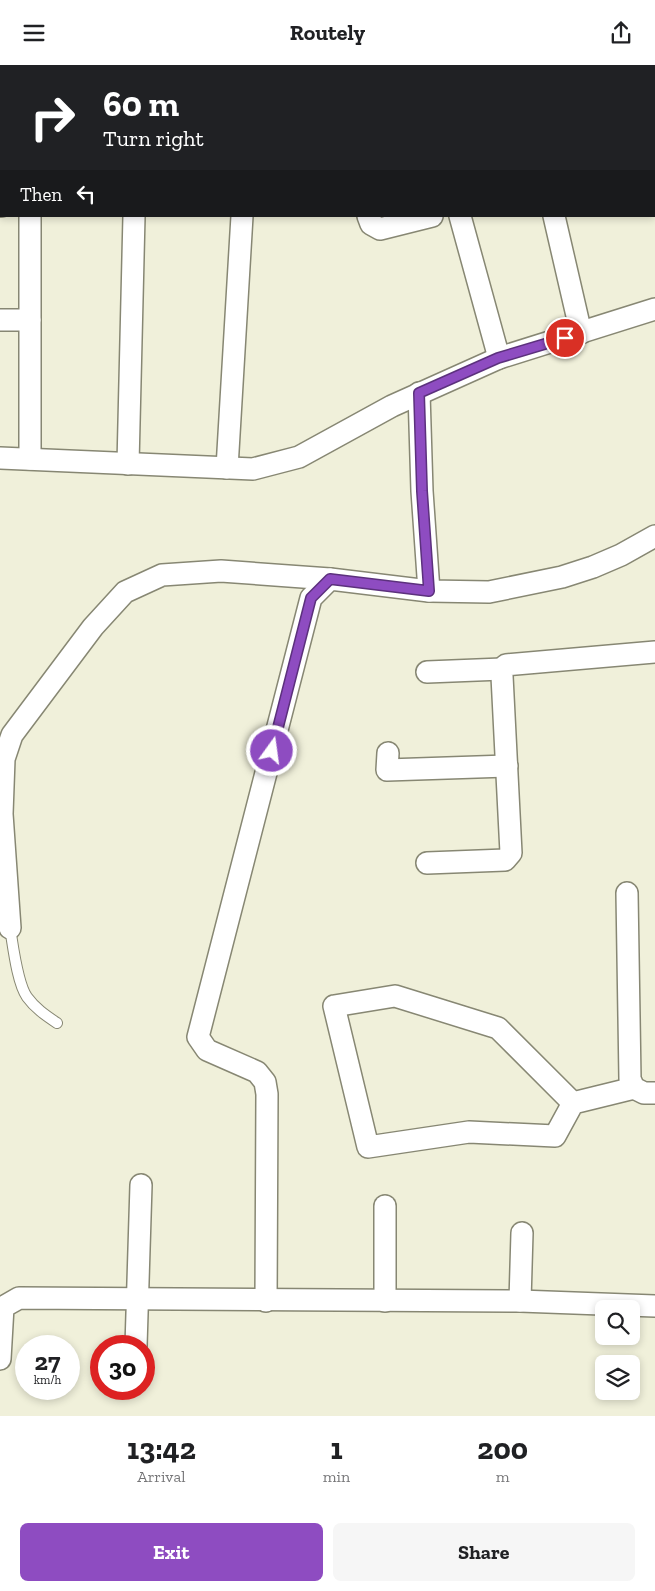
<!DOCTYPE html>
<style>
:root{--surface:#fff;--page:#f6f6f6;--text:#202124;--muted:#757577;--accent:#8e4cc1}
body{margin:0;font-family:"Zilla Slab",serif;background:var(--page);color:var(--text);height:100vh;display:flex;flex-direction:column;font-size:19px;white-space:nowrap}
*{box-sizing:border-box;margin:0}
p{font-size:16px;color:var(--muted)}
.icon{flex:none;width:28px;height:28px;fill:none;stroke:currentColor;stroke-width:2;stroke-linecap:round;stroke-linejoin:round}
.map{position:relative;height:1351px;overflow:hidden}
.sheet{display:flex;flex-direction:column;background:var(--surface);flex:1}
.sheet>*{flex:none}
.hud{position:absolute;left:0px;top:0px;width:655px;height:152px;box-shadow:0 2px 8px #0003;background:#202124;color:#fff;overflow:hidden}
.controls{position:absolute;left:595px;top:1235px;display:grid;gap:10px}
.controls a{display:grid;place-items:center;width:45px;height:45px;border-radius:8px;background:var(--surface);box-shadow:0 2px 8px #0003;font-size:25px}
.speed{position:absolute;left:15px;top:1270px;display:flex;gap:10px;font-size:25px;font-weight:700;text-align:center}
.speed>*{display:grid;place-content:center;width:65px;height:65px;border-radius:50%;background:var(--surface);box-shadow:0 2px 8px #0003;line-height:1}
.speed small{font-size:12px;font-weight:400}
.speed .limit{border:8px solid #d22;background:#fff;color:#111}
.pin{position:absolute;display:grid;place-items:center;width:42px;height:42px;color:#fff;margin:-21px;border:2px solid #fff;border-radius:50%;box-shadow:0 1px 5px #0007}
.me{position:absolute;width:55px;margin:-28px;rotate:14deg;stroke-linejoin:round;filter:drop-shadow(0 0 4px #0008)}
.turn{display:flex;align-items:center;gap:18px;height:105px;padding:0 20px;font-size:22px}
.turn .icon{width:65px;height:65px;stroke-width:2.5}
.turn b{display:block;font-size:35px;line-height:42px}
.then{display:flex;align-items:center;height:48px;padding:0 20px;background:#0003;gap:10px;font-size:19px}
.eta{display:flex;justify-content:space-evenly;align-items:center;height:85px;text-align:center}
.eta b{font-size:30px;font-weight:800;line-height:35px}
.cta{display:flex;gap:10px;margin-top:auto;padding:10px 20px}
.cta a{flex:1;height:58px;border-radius:8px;background:var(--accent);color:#fff;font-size:20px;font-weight:800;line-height:58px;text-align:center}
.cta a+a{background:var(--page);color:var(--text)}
header{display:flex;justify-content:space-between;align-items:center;height:65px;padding:0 20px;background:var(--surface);font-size:22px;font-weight:800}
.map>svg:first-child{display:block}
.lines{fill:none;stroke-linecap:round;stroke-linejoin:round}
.service-casing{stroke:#878773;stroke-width:12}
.minor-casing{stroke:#878773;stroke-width:24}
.service{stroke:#fff;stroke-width:10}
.minor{stroke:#fff;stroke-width:21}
.route-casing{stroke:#5c317d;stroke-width:12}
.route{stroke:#8e4cc1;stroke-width:9}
</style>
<header><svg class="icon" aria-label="menu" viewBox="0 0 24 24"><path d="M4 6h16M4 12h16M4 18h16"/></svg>Routely<svg class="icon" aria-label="share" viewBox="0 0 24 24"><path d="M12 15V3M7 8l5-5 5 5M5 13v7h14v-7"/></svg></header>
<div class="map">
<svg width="655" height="1351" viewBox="0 0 655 1351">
<rect width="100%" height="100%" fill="#f0f0da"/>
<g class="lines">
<defs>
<path id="service" d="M10,863C13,880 17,918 27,932C35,943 45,950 57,958"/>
<g id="minor">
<path d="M4,0V1"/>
<path d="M421,0L422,1"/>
<path d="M518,0V1"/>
<path d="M619,0V1"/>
<path d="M654,99H655"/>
<path d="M0,141H1"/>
<path d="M30,151V394"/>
<path d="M368,151L371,159L380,164L432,151"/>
<path d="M460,151L499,293"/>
<path d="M554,151L581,268"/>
<path d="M0,255H30"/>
<path d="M419,328L422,426L429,526"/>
<path d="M0,393L253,404L299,392L392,341L499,293L655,244"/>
<path d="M128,399L134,151"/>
<path d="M227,403L242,151"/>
<path d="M427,607L502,604"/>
<path d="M388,688L387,705L507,701"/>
<path d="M427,798L505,795L511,788L502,611V604L506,600L655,587"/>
<path d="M627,828L630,1014L634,1023L644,1028H655"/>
<path d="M10,863L2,749L4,694L12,670L93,562L125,527L162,510L221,506L330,514"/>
<path d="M573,1038L555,1071L469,1067L368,1082L334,941L395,931L498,963L573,1038L634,1023"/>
<path d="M385,1141V1236"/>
<path d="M266,1236L267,1029L265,1017L257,1007L207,985L198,972L311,533L330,514L429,526L489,527L562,512L593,502L621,490L655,471"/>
<path d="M520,1236L522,1168"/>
<path d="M136,1281L141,1120"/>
<path d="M0,1294L3,1242L19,1233L520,1236L655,1241"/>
</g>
</defs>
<use href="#service" class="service-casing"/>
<use href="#minor" class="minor-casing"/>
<use href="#service" class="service"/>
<use href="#minor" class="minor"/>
</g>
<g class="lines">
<defs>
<path id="route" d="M272,686L311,533L330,514L429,526L422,426L419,328L498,293L565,273"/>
</defs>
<use href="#route" class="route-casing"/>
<use href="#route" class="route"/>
</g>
</svg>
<div class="controls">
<a><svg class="icon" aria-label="search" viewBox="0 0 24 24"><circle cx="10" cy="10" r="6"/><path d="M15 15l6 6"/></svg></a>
<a><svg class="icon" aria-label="layers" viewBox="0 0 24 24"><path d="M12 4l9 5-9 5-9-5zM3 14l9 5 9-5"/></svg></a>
</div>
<div class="speed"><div>27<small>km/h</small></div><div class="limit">30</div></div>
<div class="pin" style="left:565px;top:273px;background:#d93025"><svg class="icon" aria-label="arrive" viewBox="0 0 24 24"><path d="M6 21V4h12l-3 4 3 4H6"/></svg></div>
<svg class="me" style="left:272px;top:686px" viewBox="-20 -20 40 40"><circle r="17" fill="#8e4cc1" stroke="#fff" stroke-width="3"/><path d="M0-11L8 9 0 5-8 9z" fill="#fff"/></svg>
<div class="hud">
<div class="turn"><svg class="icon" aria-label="right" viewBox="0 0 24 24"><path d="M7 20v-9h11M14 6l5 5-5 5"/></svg><div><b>60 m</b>Turn right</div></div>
<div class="then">Then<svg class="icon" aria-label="left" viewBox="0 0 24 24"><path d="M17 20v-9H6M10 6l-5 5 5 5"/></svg></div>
</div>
</div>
<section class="sheet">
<div class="eta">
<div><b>13:42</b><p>Arrival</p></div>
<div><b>1</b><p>min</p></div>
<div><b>200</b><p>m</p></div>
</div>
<div class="cta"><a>Exit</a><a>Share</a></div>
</section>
